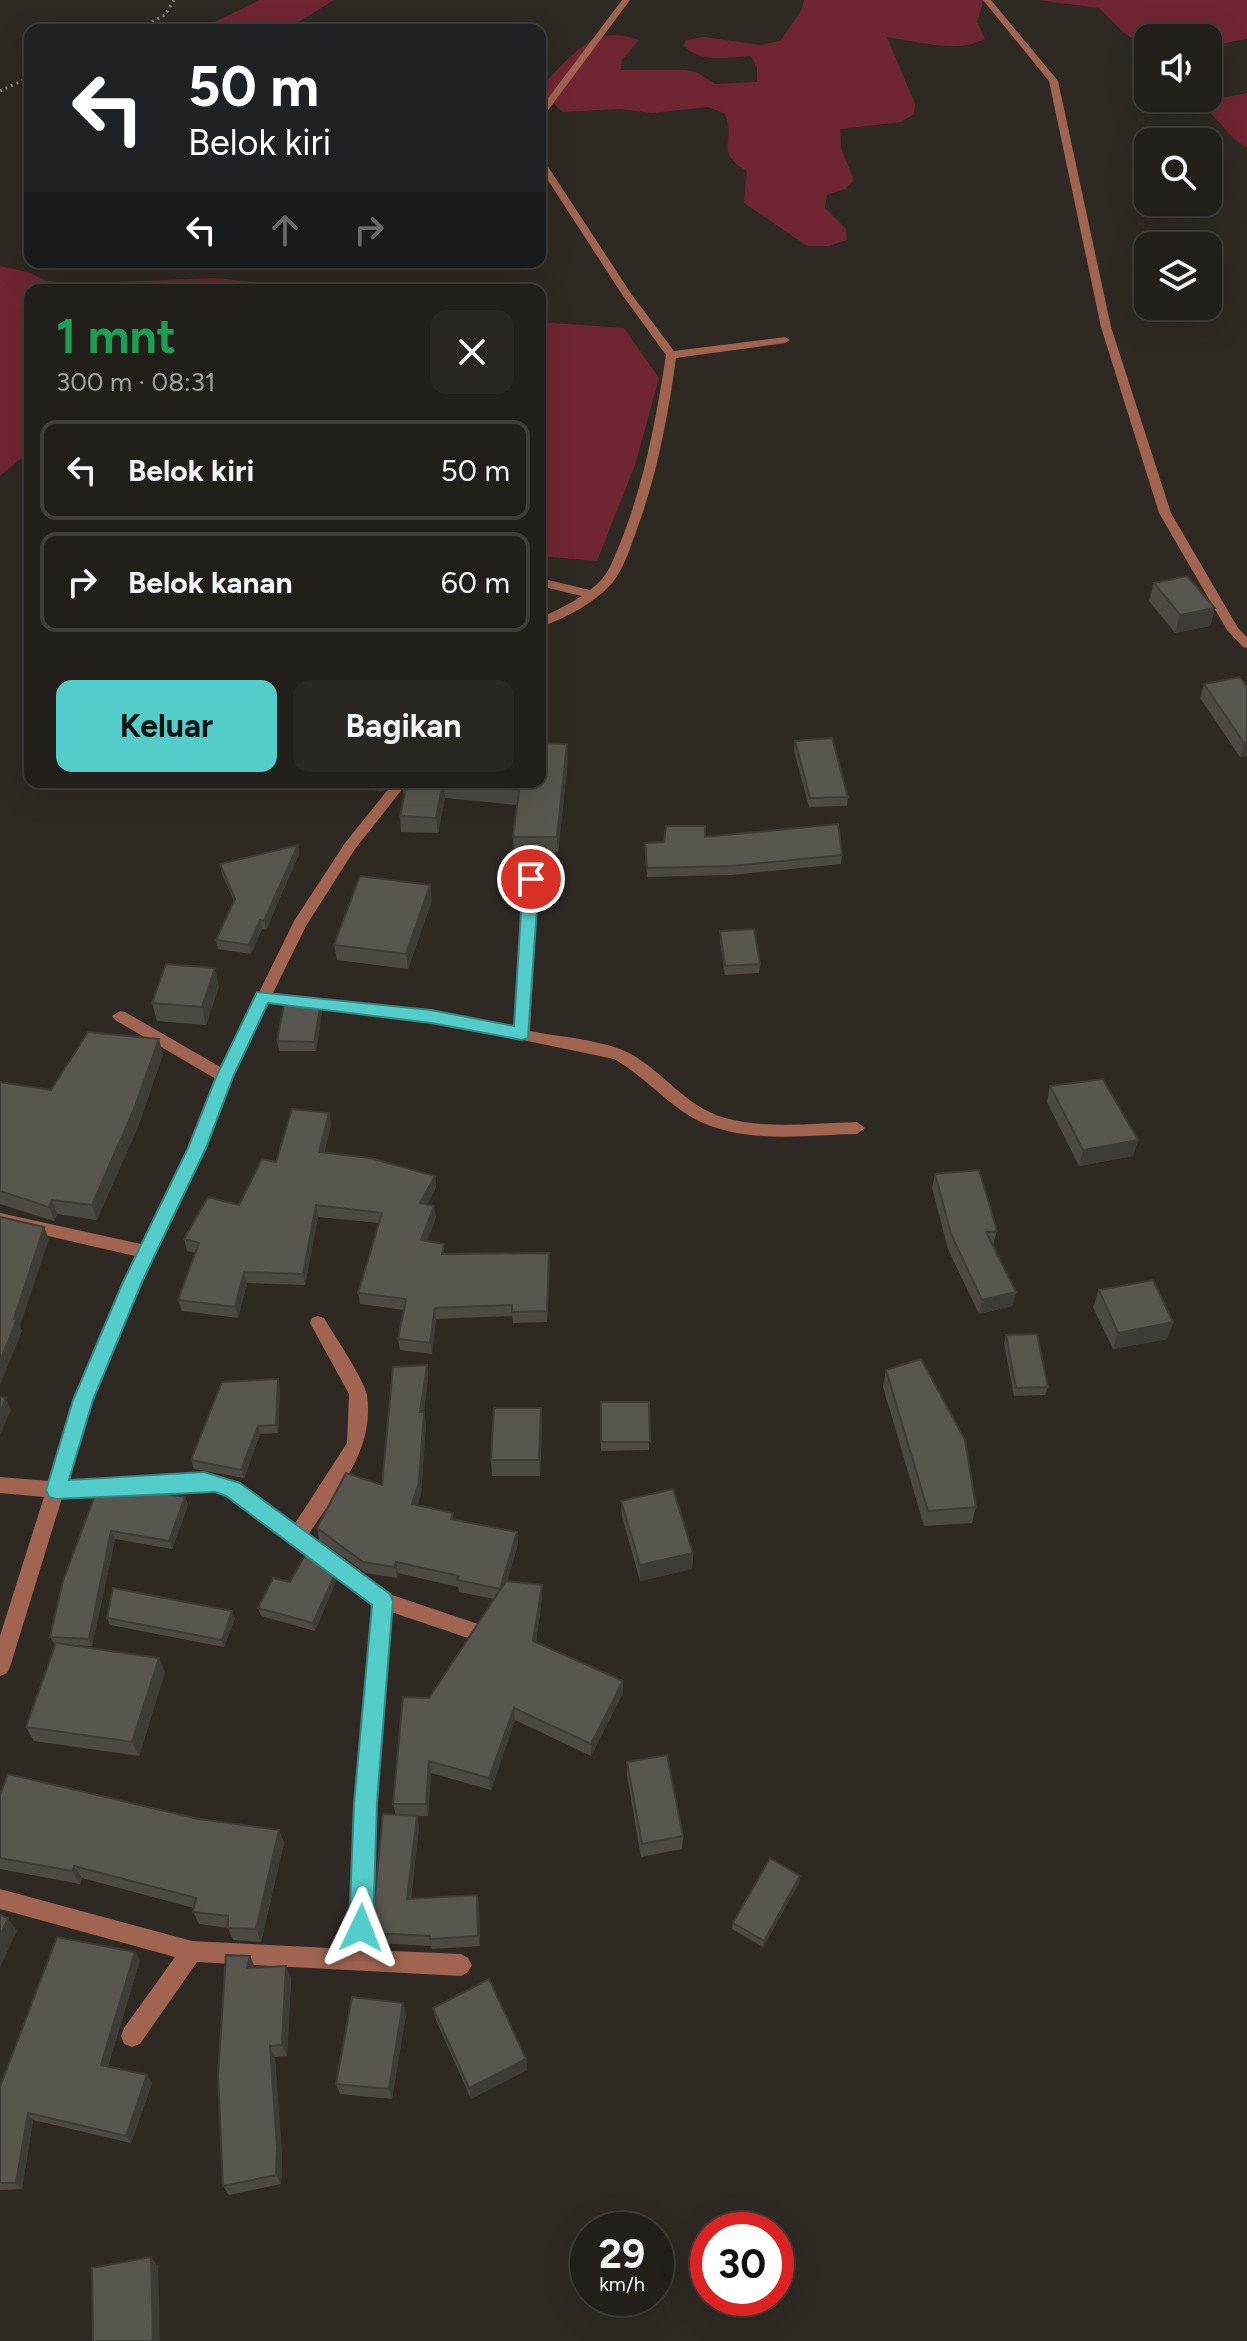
<!DOCTYPE html>
<html lang="id">
<meta charset="utf-8">
<style>
:root{--surface:#221f1a;--page:#2a2723;--text:#f1f3f6;--muted:#a2a2a2;--line:#3f3d39;--accent:#53cdca}
body{margin:0;font-family:Figtree,sans-serif;background:var(--page);color:var(--text);height:100vh;display:flex;flex-direction:column;font-size:30px;white-space:nowrap}
*{box-sizing:border-box;margin:0}
p{font-size:26px;color:var(--muted)}
.icon{flex:none;width:44px;height:44px;fill:none;stroke:currentColor;stroke-width:2;stroke-linecap:round;stroke-linejoin:round}
.map{position:relative;flex:1;overflow:hidden}
.side{position:absolute;left:24px;top:284px;width:522px;height:504px;display:flex;flex-direction:column;background:var(--surface);border-radius:16px;box-shadow:0 8px 32px #0002,0 0 0 2px var(--line)}
.side>*{flex:none}
.hud{position:absolute;left:24px;top:24px;width:522px;height:244px;border-radius:16px;box-shadow:0 8px 32px #0002,0 0 0 2px var(--line);background:#202124;color:#fff;overflow:hidden}
.buttons{position:absolute;left:1134px;top:24px;display:grid;gap:16px}
.buttons a{display:grid;place-items:center;width:88px;height:88px;border-radius:16px;background:var(--surface);box-shadow:0 8px 32px #0002,0 0 0 2px var(--line);font-size:40px}
.speed{position:absolute;left:570px;top:2212px;display:flex;gap:16px;font-size:40px;font-weight:700;text-align:center}
.speed>*{display:grid;place-content:center;width:104px;height:104px;border-radius:50%;background:var(--surface);box-shadow:0 8px 32px #0002,0 0 0 2px var(--line);line-height:1}
.speed small{font-size:20px;font-weight:400}
.speed .limit{border:12px solid #d22;background:#fff;color:#111}
.pin{position:absolute;display:grid;place-items:center;width:68px;height:68px;color:#fff;margin:-34px;border:4px solid #fff;border-radius:50%;box-shadow:0 2px 8px #0007}
.me{position:absolute;width:88px;margin:-44px;rotate:2deg;stroke-linejoin:round;filter:drop-shadow(0 0 6px #0008)}
.turn{display:flex;align-items:center;gap:28px;height:168px;padding:0 32px;font-size:36px}
.turn .icon{width:104px;height:104px;stroke-width:2.5}
.turn b{display:block;font-size:56px;line-height:68px}
.lanes{display:flex;align-items:center;height:76px;padding:0 32px;background:#0003;justify-content:center;gap:40px;direction:ltr}
.lanes .off{opacity:.35}
.round{display:grid;place-items:center;flex:none;width:84px;height:84px;border-radius:16px;background:var(--page)}
.head{display:flex;align-items:center;justify-content:space-between;height:136px;padding:0 32px}
h1{font-size:48px;font-weight:700;line-height:60px;color:#1e9e55}
.action{display:flex;gap:16px;margin-top:auto;padding:16px 32px}
.action a{flex:1;height:92px;border-radius:16px;background:var(--accent);color:#111;font-size:32px;font-weight:700;line-height:92px;text-align:center}
.action a+a{background:var(--page);color:var(--text)}
ul{padding:0;list-style:none}
li{display:flex;align-items:center;gap:24px;height:100px;margin:0 16px 12px;padding:0 16px;border:4px solid var(--line);border-radius:16px}
li div{flex:1}
li b{display:block;font-size:30px}
li em{font-style:normal}
.map>svg:first-child{display:block}
.green{fill:#702632}
.lines{fill:none;stroke-linecap:round;stroke-linejoin:round}
.path{stroke:#86817d;stroke-width:3;stroke-dasharray:2 4;stroke-linecap:butt}
.service{fill:#a06450;fill-rule:evenodd}
.minor{fill:#a06450;fill-rule:evenodd}
.wall{fill:#4d4a44}
.shaded-wall{fill:#3e3c37}
.building{fill:#59564f;stroke:#3e3c37;stroke-width:2}
.route{fill:#53cdca;stroke:#368583;stroke-width:2}
</style>
<div class="map">
<svg width="1247" height="2341" viewBox="0 0 1247 2341">
<rect width="100%" height="100%" fill="#2e2923"/>
<g class="green">
<path d="M260,0H334L286,30H198Z"/>
<path d="M804,0H996L983,2L977,22L985,39C956,54 917,41 887,37L915,104L914,114L901,122L840,129L841,148L854,180L845,189L827,195L825,208L846,229L847,240L829,246H807L744,203L747,171C712,151 738,140 724,113L707,107L652,113L619,109L563,112L540,91V87C571,58 592,22 639,40L622,60L621,70H685L696,72L715,84L757,82V68L751,56C729,57 699,64 684,45L686,40L704,37L761,45L780,41L801,11Z"/>
<path d="M1038,0H1247V39L1208,46V38H1148V48L1124,33L1099,8Z"/>
<path d="M1247,93V148L1233,138L1207,109L1212,100Z"/>
<path d="M0,266L28,272L44,280L70,284L214,278L285,285L291,290H30V451L0,476Z"/>
<path d="M540,322L624,328L659,378L635,465L597,561L540,556Z"/>
</g>
<g class="lines">
<g class="path">
<path d="M136,30L165,15L174,0"/>
<path d="M0,91L30,77"/>
</g>
<path class="service" d="M540,578L594,591L596,594L590,598L540,586Z"/>
<g class="minor">
<path d="M622,0H630L543,117L540,118V109Z"/>
<path d="M983,0H991L1058,81L1111,327L1171,513L1238,628L1247,637V648L1243,647L1227,630L1159,513L1101,327L1049,81Z"/>
<path d="M540,158L543,159L632,295L674,351L785,337L790,340L785,343L676,358C668,417 657,475 636,532C630,548 624,568 613,582C596,602 565,619 540,627V618C561,608 586,597 602,579C610,570 614,557 619,546C644,485 656,420 666,355L623,296L540,168Z"/>
<path d="M394,782H408L355,849L306,926L273,993L431,1011L515,1027L524,879L531,874L538,879L530,1031C560,1037 606,1040 631,1054C663,1072 686,1106 722,1117C765,1130 813,1123 857,1122L865,1128L857,1134C804,1135 742,1145 693,1118C665,1102 643,1075 614,1059L431,1021L268,1003L233,1077L205,1148L153,1252L92,1400L67,1481L204,1473L239,1484L294,1525L347,1443L349,1394L310,1323L312,1318L318,1316L324,1318C334,1335 364,1379 367,1395C375,1451 337,1491 308,1535L389,1594L478,1624L480,1630L478,1636L471,1639L391,1612L375,1803L371,1950L461,1954L468,1958L472,1965L468,1972L461,1976L197,1962L140,2044L132,2047L124,2044L121,2036L124,2028L175,1957L0,1909V1889L192,1941L350,1949L355,1803L373,1605L227,1496L204,1489L62,1498L10,1667L7,1673L0,1676V1636L44,1497L0,1493V1477L49,1481L74,1400L135,1256L0,1225V1213L141,1244L189,1148L216,1079L115,1020L112,1016L120,1011L125,1012L222,1068L294,921L345,843Z"/>
</g>
</g>
<g class="wall">
<path d="M1154,583L1215,608L1210,626L1175,633L1149,601Z"/>
<path d="M1204,684L1247,687V756L1240,757L1200,698Z"/>
<path d="M795,741L848,797L847,806L809,807L794,751Z"/>
<path d="M568,760L558,852L514,853L513,837L517,805L445,798L438,833L401,832L400,816L404,793H403L402,782H540Z"/>
<path d="M333,782H391L383,791L333,786Z"/>
<path d="M705,837L842,855L841,864L731,875L647,877L645,843Z"/>
<path d="M298,845L299,854L266,930L262,929L251,954L218,949L216,940L234,901L222,874L220,864Z"/>
<path d="M432,900L408,969L337,960L334,945Z"/>
<path d="M720,931L760,964L759,973L725,975L720,941Z"/>
<path d="M219,986L206,1025L157,1021L152,1003Z"/>
<path d="M322,1012L316,1051H279L277,1041Z"/>
<path d="M163,1054L139,1124L97,1220L57,1214L54,1221L0,1204V1082L51,1090Z"/>
<path d="M1050,1086L1138,1140L1133,1156L1079,1166L1047,1102Z"/>
<path d="M329,1113L331,1125L324,1153L435,1176L436,1187L427,1205L436,1217L427,1241L445,1254L549,1253L547,1322L513,1323L512,1316L436,1319L432,1354L400,1350L398,1339L404,1310L360,1304L358,1293L379,1223L318,1217L305,1285L247,1283L238,1318L182,1311L178,1300L196,1253L187,1251L184,1239L239,1205L276,1162Z"/>
<path d="M935,1174L997,1231L993,1245L1016,1292L1012,1306L979,1314L948,1249L932,1188Z"/>
<path d="M1099,1290L1173,1322L1167,1339L1113,1349L1093,1307Z"/>
<path d="M1006,1335L1048,1387L1045,1395L1014,1396L1004,1343Z"/>
<path d="M427,1365L428,1377L424,1412L426,1425L421,1494L417,1506L454,1520L517,1532L518,1544L507,1581L542,1598L536,1642L623,1693L591,1756L515,1720L491,1790L431,1773L428,1816H416L419,1827L411,1899L479,1905L480,1946L432,1949L431,1946L374,1943L371,1933L396,1815L393,1804L429,1698L494,1599L459,1592L458,1587L398,1573L397,1578L366,1573L319,1540L317,1528L382,1485Z"/>
<path d="M886,1370L976,1507L972,1523L924,1526L883,1387Z"/>
<path d="M278,1379L280,1387L278,1433L260,1434L244,1478L194,1469L191,1460Z"/>
<path d="M601,1402H649V1450L601,1451Z"/>
<path d="M541,1408L542,1424L540,1476H492L491,1460Z"/>
<path d="M97,1490L185,1497L188,1505L172,1549L115,1539L92,1646L71,1645L165,1672L139,1756L34,1741L26,1727L55,1645L50,1637Z"/>
<path d="M621,1501L693,1553L692,1569L640,1581L622,1516Z"/>
<path d="M335,1574L336,1581L315,1631L261,1616L258,1608L290,1582Z"/>
<path d="M107,1618H235L224,1647L110,1625Z"/>
<path d="M627,1762L683,1836L682,1849L641,1857L627,1775Z"/>
<path d="M0,1795L279,1830L284,1843L261,1942L233,1940L228,1928L199,1924L193,1912L194,1908L82,1878L80,1884L0,1869Z"/>
<path d="M800,1876L799,1883L763,1947L732,1929L733,1923Z"/>
<path d="M140,1960L108,2066L152,2083L131,2143L33,2120L22,2189L0,2190V2087Z"/>
<path d="M291,1978L287,2056L275,2057L282,2157L281,2184L229,2195L223,2186Z"/>
<path d="M433,2008L526,2059L527,2070L471,2099L436,2020Z"/>
<path d="M406,2014L392,2099L340,2094L336,2084Z"/>
</g>
<g class="shaded-wall">
<path d="M1215,608L1210,626L1175,633L1180,615Z"/>
<path d="M1247,742V756L1240,757L1244,743Z"/>
<path d="M567,744L568,760L558,852L557,837Z"/>
<path d="M382,782H391L383,791Z"/>
<path d="M443,782L445,798L438,833L436,818Z"/>
<path d="M298,845L299,854L266,930L264,921Z"/>
<path d="M430,885L432,900L408,969L406,954Z"/>
<path d="M260,920L262,929L251,954L249,945Z"/>
<path d="M215,968L219,986L206,1025L202,1007Z"/>
<path d="M321,1003L322,1012L316,1051L314,1042Z"/>
<path d="M159,1039L163,1054L139,1124L97,1220L92,1205Z"/>
<path d="M329,1113L331,1125L321,1164L319,1152Z"/>
<path d="M1138,1140L1133,1156L1079,1166L1083,1150Z"/>
<path d="M435,1176L436,1187L422,1215L420,1203Z"/>
<path d="M52,1200L57,1214L54,1221L49,1207Z"/>
<path d="M316,1205L318,1217L305,1285L303,1274Z"/>
<path d="M434,1206L436,1217L423,1251L421,1240Z"/>
<path d="M44,1227L49,1239L20,1326L22,1331L0,1385V1361Z"/>
<path d="M549,1253L550,1264L547,1322V1311Z"/>
<path d="M244,1272L247,1283L238,1318L235,1307Z"/>
<path d="M1016,1292L1012,1306L979,1314L982,1300Z"/>
<path d="M435,1308L436,1319L432,1354L430,1343Z"/>
<path d="M1173,1322L1167,1339L1113,1349L1118,1333Z"/>
<path d="M427,1365L428,1377L422,1425L420,1412Z"/>
<path d="M278,1379L280,1387L278,1433L276,1425Z"/>
<path d="M6,1398L11,1410L0,1435V1413Z"/>
<path d="M541,1408L542,1424L540,1476L539,1460Z"/>
<path d="M424,1412L426,1425L421,1494L414,1516L412,1504Z"/>
<path d="M258,1426L260,1434L244,1478L241,1470Z"/>
<path d="M185,1497L188,1505L172,1549L169,1541Z"/>
<path d="M111,1531L115,1539L92,1646L89,1639Z"/>
<path d="M517,1532L518,1544L501,1600L500,1589Z"/>
<path d="M693,1553L692,1569L640,1581V1565Z"/>
<path d="M396,1562L398,1573L397,1578L395,1567Z"/>
<path d="M335,1574L336,1581L315,1631L313,1623Z"/>
<path d="M542,1585V1598L534,1654L533,1641Z"/>
<path d="M232,1611L235,1618L224,1647L222,1640Z"/>
<path d="M159,1658L165,1672L139,1756L132,1742Z"/>
<path d="M623,1681V1693L591,1756V1744Z"/>
<path d="M514,1708L515,1720L491,1790L489,1778Z"/>
<path d="M429,1761L431,1773L428,1816L426,1804Z"/>
<path d="M417,1816L419,1827L409,1909L407,1899Z"/>
<path d="M279,1830L284,1843L261,1942L256,1929Z"/>
<path d="M74,1866L82,1878L80,1884L72,1871Z"/>
<path d="M800,1876L799,1883L763,1947L764,1941Z"/>
<path d="M477,1895L479,1905L480,1946L478,1936Z"/>
<path d="M8,1918L17,1931L0,1967V1936Z"/>
<path d="M135,1952L140,1960L106,2072L101,2065Z"/>
<path d="M250,1956L255,1968H247Z"/>
<path d="M286,1966L291,1978L287,2056L282,2045Z"/>
<path d="M403,2003L406,2014L392,2099L389,2089Z"/>
<path d="M270,2046L275,2057L282,2157L281,2184L276,2175Z"/>
<path d="M526,2059L527,2070L471,2099L469,2088Z"/>
<path d="M147,2075L152,2083L131,2143L126,2136Z"/>
<path d="M28,2113L33,2120L22,2189L16,2183Z"/>
<path d="M151,2257L158,2266L160,2341H153Z"/>
</g>
<g class="building">
<path d="M1187,576L1215,608L1180,615L1154,583Z"/>
<path d="M1240,677L1247,687V742L1244,743L1204,684Z"/>
<path d="M832,738L848,797L810,798L795,741Z"/>
<path d="M540,743L567,744L557,837H513L519,790L445,782H540Z"/>
<path d="M407,782H443L436,818L400,816Z"/>
<path d="M838,824L842,855L732,866L647,868L645,843L664,842L666,826H705V837Z"/>
<path d="M298,845L264,921L260,920L249,945L216,940L235,899L220,864Z"/>
<path d="M360,876L430,885L406,954L334,945Z"/>
<path d="M754,929L760,964L725,966L720,931Z"/>
<path d="M166,964L215,968L202,1007L152,1003Z"/>
<path d="M285,999L321,1003L314,1042L277,1041Z"/>
<path d="M88,1032L159,1039L134,1109L92,1205L52,1200L49,1207L0,1191V1082L51,1090Z"/>
<path d="M1103,1079L1138,1140L1083,1150L1050,1086Z"/>
<path d="M292,1109L329,1113L319,1152L370,1158L435,1176L420,1203L434,1206L421,1240L444,1244L442,1254L549,1253L547,1311L512,1312V1305L435,1308L430,1343L398,1339L406,1299L358,1293L382,1213L316,1205L303,1274L244,1272L235,1307L178,1300L199,1243L184,1239L208,1197L239,1205L262,1159L276,1162Z"/>
<path d="M979,1170L997,1231L986,1232L1016,1292L982,1300L951,1234L935,1174Z"/>
<path d="M0,1217L44,1227L14,1319H17L0,1361Z"/>
<path d="M1153,1280L1173,1322L1118,1333L1099,1290Z"/>
<path d="M1037,1334L1048,1387L1016,1388L1006,1335Z"/>
<path d="M921,1359L965,1440L976,1507L928,1511L886,1370Z"/>
<path d="M427,1365L420,1412H424L419,1482L412,1504L453,1513L451,1519L517,1532L500,1589L457,1580L459,1576L396,1562L395,1567L363,1562L317,1528L346,1473L382,1485L393,1367Z"/>
<path d="M278,1379L276,1425L258,1426L241,1470L191,1460L222,1382Z"/>
<path d="M0,1397L6,1398L0,1413Z"/>
<path d="M601,1402H649L650,1442H601Z"/>
<path d="M494,1408H541L539,1460H491Z"/>
<path d="M133,1488L185,1497L169,1541L111,1531L89,1639L50,1637L63,1581L97,1490Z"/>
<path d="M673,1489L693,1553L640,1565L621,1501Z"/>
<path d="M306,1553L335,1574L313,1623L258,1608L273,1578L290,1582Z"/>
<path d="M506,1581L542,1585L533,1641L623,1681L591,1744L514,1708L489,1778L429,1761L426,1804H393L403,1697L429,1698Z"/>
<path d="M113,1588L232,1611L222,1640L107,1618Z"/>
<path d="M56,1643L159,1658L132,1742L26,1727Z"/>
<path d="M667,1755L683,1836L642,1844L627,1762Z"/>
<path d="M8,1774L199,1819L279,1830L256,1929L228,1928V1916L193,1912L196,1898L74,1866L72,1871L0,1858V1795Z"/>
<path d="M383,1814L417,1816L407,1899L477,1895L478,1936L430,1939V1936L371,1933Z"/>
<path d="M770,1858L800,1876L764,1941L733,1923Z"/>
<path d="M0,1915L8,1918L0,1936Z"/>
<path d="M57,1937L135,1952L101,2065L147,2075L126,2136L28,2113L16,2183H0V2087Z"/>
<path d="M226,1955L250,1956L247,1968L286,1966L282,2045L270,2046L277,2148L276,2175L223,2186L218,2075Z"/>
<path d="M489,1979L526,2059L469,2088L433,2008Z"/>
<path d="M352,1997L403,2003L389,2089L336,2084Z"/>
<path d="M151,2257L153,2341H93L92,2268Z"/>
</g>
<path class="route" d="M531,873L539,879L528,1038L522,1040L431,1023L268,1003L233,1077L206,1148L142,1282L93,1400L69,1480L204,1472L240,1483L390,1594L393,1601L377,1803L373,1928L370,1936L361,1940L353,1936L349,1928L354,1803L372,1605L226,1496L215,1492L56,1499L49,1497L46,1490L73,1400L123,1282L188,1148L216,1077L257,992L431,1010L514,1026L523,879Z"/>
</svg>
<div class="buttons">
<a><svg class="icon" aria-label="sound" viewBox="0 0 24 24"><path d="M4 9h4l5-4v14l-5-4H4zM17 9q2 3 0 6"/></svg></a>
<a><svg class="icon" aria-label="search" viewBox="0 0 24 24"><circle cx="10" cy="10" r="6"/><path d="M15 15l6 6"/></svg></a>
<a><svg class="icon" aria-label="layers" viewBox="0 0 24 24"><path d="M12 4l9 5-9 5-9-5zM3 14l9 5 9-5"/></svg></a>
</div>
<div class="speed"><div>29<small>km/h</small></div><div class="limit">30</div></div>
<div class="pin" style="left:531px;top:879px;background:#d93025"><svg class="icon" aria-label="arrive" viewBox="0 0 24 24"><path d="M6 21V4h12l-3 4 3 4H6"/></svg></div>
<svg class="me" style="left:361px;top:1928px" viewBox="-20 -20 40 40"><path d="M0-17L14 15 0 8-14 15z" fill="#53cdca" stroke="#fff" stroke-width="4"/></svg>
<div class="hud">
<div class="turn"><svg class="icon" aria-label="left" viewBox="0 0 24 24"><path d="M17 20v-9H6M10 6l-5 5 5 5"/></svg><div><b>50 m</b>Belok kiri</div></div>
<div class="lanes"><svg class="icon" aria-label="left" viewBox="0 0 24 24"><path d="M17 20v-9H6M10 6l-5 5 5 5"/></svg><svg class="icon off" aria-label="ahead" viewBox="0 0 24 24"><path d="M12 20V5M6 11l6-6 6 6"/></svg><svg class="icon off" aria-label="right" viewBox="0 0 24 24"><path d="M7 20v-9h11M14 6l5 5-5 5"/></svg></div>
</div>
<section class="side">
<div class="head"><div><h1>1 mnt</h1><p>300 m · 08:31</p></div><a class="round"><svg class="icon" aria-label="close" viewBox="0 0 24 24"><path d="M6 6l12 12M18 6L6 18"/></svg></a></div>
<ul>
<li><svg class="icon" aria-label="left" viewBox="0 0 24 24"><path d="M17 20v-9H6M10 6l-5 5 5 5"/></svg><div><b>Belok kiri</b></div><em>50 m</em></li>
<li><svg class="icon" aria-label="right" viewBox="0 0 24 24"><path d="M7 20v-9h11M14 6l5 5-5 5"/></svg><div><b>Belok kanan</b></div><em>60 m</em></li>
</ul>
<div class="action"><a>Keluar</a><a>Bagikan</a></div>
</section>
</div>
